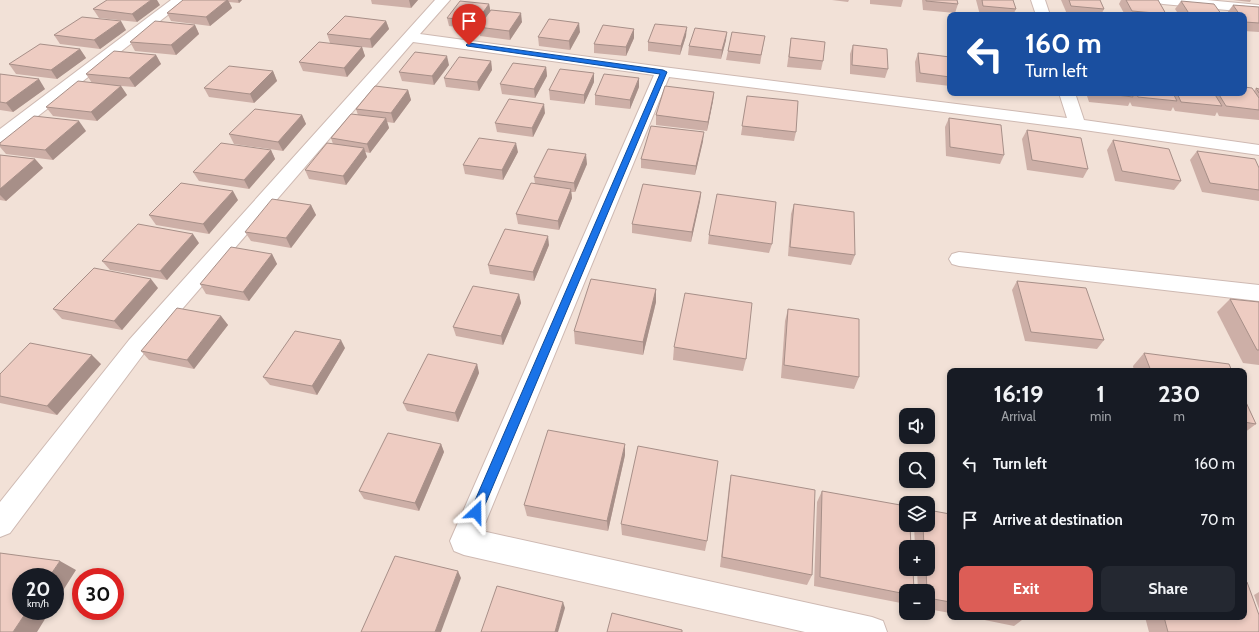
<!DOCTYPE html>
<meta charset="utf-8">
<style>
:root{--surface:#171b24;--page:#242831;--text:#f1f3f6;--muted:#9ea1a6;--accent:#dc5d56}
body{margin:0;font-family:Cabin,sans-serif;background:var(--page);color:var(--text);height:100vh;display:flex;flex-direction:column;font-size:15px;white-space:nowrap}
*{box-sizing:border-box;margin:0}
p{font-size:13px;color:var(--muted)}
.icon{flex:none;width:22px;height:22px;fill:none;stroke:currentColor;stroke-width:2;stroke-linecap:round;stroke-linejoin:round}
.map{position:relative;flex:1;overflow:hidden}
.side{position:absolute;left:947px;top:368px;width:300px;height:252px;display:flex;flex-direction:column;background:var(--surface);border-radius:8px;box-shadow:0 2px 6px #0003}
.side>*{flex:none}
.hud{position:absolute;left:947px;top:12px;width:300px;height:84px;border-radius:8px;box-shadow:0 2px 6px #0003;background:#1a4fa0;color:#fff;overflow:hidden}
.fabs{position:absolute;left:899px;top:408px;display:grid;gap:8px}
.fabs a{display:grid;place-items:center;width:36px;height:36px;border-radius:8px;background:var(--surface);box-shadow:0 2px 6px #0003;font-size:20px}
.speed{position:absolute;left:12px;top:568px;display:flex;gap:8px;font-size:20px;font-weight:700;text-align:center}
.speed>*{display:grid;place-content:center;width:52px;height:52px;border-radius:50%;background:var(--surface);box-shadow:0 2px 6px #0003;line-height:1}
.speed small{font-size:10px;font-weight:400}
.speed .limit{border:6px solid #d22;background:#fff;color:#111}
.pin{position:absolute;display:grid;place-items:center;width:34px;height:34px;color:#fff;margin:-41px -17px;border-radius:50% 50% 50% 0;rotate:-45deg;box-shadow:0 0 4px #0007}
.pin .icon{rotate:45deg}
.me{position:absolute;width:44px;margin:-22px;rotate:23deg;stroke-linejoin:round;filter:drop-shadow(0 0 3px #0008)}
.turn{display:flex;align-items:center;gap:14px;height:84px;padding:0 12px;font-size:18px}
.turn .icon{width:52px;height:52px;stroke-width:2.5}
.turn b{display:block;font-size:28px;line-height:34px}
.eta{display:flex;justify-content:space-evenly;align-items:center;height:68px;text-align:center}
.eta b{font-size:24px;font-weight:800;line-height:28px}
.button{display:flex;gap:8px;margin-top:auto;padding:8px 12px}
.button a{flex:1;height:46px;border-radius:8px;background:var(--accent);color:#fff;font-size:16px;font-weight:800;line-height:46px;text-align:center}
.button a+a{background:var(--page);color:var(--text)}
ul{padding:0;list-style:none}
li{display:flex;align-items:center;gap:12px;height:56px;padding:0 12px}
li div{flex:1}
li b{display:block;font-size:15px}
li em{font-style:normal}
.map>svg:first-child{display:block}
.residential{fill:#f2e1d7;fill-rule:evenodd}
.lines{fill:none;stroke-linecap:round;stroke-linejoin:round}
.street-casing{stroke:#ceb9b2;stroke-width:2}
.street{fill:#fff;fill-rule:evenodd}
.wall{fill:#cdafa7}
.shaded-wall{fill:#a78f88}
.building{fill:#eeccc2;stroke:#a78f88}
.route{fill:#1a73e8;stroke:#114b97}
</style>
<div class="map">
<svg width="1259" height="632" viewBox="0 0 1259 632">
<rect width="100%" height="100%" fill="#fbf0e8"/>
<path class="residential" d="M0,0H1259V632H0ZM950,15H1244V93H950ZM950,371H1244V617H950ZM906,415H928V437H906ZM906,459H928V481H906ZM906,503H928V525H906ZM906,547H928V569H906ZM21,577H55V611H21ZM81,577H115V611H81ZM906,591H928V613H906Z"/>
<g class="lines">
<defs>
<g id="street">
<path d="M171,0H187L6,141L0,142V129Z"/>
<path d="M435,0H450L420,34L663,67L1067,118L1059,93H1075L1084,120L1259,145V155L1077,129L669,77L482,531L872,617L883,621L887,632H805L464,555L454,551L450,541L654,75L413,42L145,352L10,533L0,537V502L129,340Z"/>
<path d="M1031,0H1045L1050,15H1036Z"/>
<path d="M1156,0H1207L1259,5V13L1163,4L1158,3Z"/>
<path d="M959,252L1259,285V301L959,266L952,264L949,259L952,254Z"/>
</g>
</defs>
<use href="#street" class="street-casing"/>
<use href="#street" class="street"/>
</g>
<g class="wall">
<path d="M183,0H242L239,3L229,2L232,8L210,26L171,21L167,13Z"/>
<path d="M371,0H418L411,8L372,4Z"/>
<path d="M832,0H849L848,2Z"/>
<path d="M870,0H903L901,7L870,4Z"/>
<path d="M922,0H957L958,4L955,13L923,10Z"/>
<path d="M976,0H1013L1016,9L1013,15H980Z"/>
<path d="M1061,0H1100L1104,9L1101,15H1073L1067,14Z"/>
<path d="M1121,0H1158L1166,14L1165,15H1125L1119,4Z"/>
<path d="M1233,0H1251L1250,2Z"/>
<path d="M1181,1L1222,15H1179L1175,9Z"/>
<path d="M489,4L490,11L522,22L510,40L480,36L479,30L449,26L447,18Z"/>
<path d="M160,5L137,22L99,18L93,9Z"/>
<path d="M1233,5L1259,7V32L1244,31V15H1228L1227,13Z"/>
<path d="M386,21L389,29L372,48L362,47L365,56L347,77L303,71L299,62L330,43L327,34Z"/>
<path d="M195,25L199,34L176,55L135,51L130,42Z"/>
<path d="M634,29V38L626,56L594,53V44Z"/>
<path d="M126,30L100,49L60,44L54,35Z"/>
<path d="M580,32L570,50L539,46L538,37Z"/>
<path d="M686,36L680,55L648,51V42Z"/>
<path d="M765,36L760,64L726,60L728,51Z"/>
<path d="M791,38L823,61L821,70L787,67Z"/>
<path d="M726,40L721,59L688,55L689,46Z"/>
<path d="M853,45L888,69L885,78L850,74V54Z"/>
<path d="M80,49L86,58L57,79L16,74L9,64Z"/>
<path d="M918,53L950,57V86L916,82L915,62Z"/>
<path d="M156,55L161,64L135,87L121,86L127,95L97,121L53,116L46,107L92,83L86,74Z"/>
<path d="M491,61L492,70L479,91L446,87L444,78Z"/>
<path d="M449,65L434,85L402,81L399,72Z"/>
<path d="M546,67L547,76L535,98L502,94L500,84Z"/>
<path d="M273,71L277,81L254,103L209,97L204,88Z"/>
<path d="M0,74L45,89L13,112L0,110Z"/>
<path d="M639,78V87L630,109L595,105V95Z"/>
<path d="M594,82L584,104L550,100L549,90Z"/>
<path d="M1256,88L1259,89V120L1219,116L1217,112L1215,116L1175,111L1173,107L1171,111L1132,106L1130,102L1128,106L1089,102L1086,93H1244L1254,91Z"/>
<path d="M408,90L411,100L394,123L387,122L389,128L370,153L365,152L367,157L346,185L309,179L305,170L333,144L331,138L358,115L356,109Z"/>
<path d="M714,92L713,101L707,131L656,125V115Z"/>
<path d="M747,96L796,132L794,141L741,135Z"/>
<path d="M545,113L533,137L497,132L495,123Z"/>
<path d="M302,115L306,124L283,151L234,144L229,134Z"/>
<path d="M949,118L1004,155L1000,164L946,156L945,127Z"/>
<path d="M1027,130L1088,169L1083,178L1027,170L1022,139Z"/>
<path d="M86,131L53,160L6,154L0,147V143Z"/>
<path d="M1113,140L1181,181L1174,190L1115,181L1107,150Z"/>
<path d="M703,141L695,175L641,168V159Z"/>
<path d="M271,150L275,159L249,189L199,181L193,172Z"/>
<path d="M1197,151L1259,168V201L1202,192L1190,160Z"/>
<path d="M518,152L503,180L465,174L463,165Z"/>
<path d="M0,155L35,159L43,168L6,201L0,200Z"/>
<path d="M587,164L575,192H571L572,198L559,230L518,224L516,214L535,184L534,177Z"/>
<path d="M701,192L700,201L691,242L632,233V224Z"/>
<path d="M238,200L209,234L156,225L149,215Z"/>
<path d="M794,204L855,255L851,265L788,256L791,214Z"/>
<path d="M311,205L316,215L291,248L251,241L245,232Z"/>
<path d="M709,235L772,244L769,253L708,244Z"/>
<path d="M199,243L167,280L110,270L102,261Z"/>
<path d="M549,245L534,281L490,274L488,265Z"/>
<path d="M272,254L277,264L249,301L206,294L200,284Z"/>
<path d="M1017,281L1104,340L1097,349L1025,341L1012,290Z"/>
<path d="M158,288L122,330L62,319L53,309Z"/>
<path d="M656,289V302L643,355L575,344L574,331Z"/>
<path d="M519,294L521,303L503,345L456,336L453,327Z"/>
<path d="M1230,299L1259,302V365L1243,363L1217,312Z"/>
<path d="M788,309L859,377L854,389L781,378L785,321Z"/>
<path d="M221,316L228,325L194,369L149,360L141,351Z"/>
<path d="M674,347L746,359L743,371L673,360Z"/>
<path d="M345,348L317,395L270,385L263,377Z"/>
<path d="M1144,353L1232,371H1134L1133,366Z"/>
<path d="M101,364L57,415L0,403V374Z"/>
<path d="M477,364L479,373L458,422L407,411L403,403Z"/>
<path d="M1244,398L1256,424L1244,433Z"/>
<path d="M441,444L444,452L419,511L364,499L359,491Z"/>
<path d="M625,444V455L608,531L527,516L524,505Z"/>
<path d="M731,475L812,575L807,585L720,567L729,486Z"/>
<path d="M822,491L906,591V604L814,586L817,502Z"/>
<path d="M950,514V613L928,609V591H918L917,569H928V547H915L914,525H928Z"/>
<path d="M621,524L707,541L705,551L622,535Z"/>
<path d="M1259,592V609L1254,595Z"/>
<path d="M970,617H1026L1014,626Z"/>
<path d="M1145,617H1244L1259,632H1149Z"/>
</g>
<g class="shaded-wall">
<path d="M151,0H157L160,5L137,22L132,14Z"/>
<path d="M227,0H228L232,8L210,26L206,17Z"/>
<path d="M238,0H242L239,3Z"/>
<path d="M409,0H418L411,8Z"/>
<path d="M489,4L491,13L478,27L479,30L477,21Z"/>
<path d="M521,13L522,22L510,40L509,31Z"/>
<path d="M121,21L126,30L100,49L94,40Z"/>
<path d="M386,21L389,29L372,48L370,39Z"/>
<path d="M579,23L580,32L570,50L569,41Z"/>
<path d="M195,25L199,34L176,55L171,45Z"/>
<path d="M687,27L686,36L680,55L681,46Z"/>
<path d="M634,29V38L626,56V47Z"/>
<path d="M727,32L726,40L721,59L722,50Z"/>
<path d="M362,47L365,56L347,77L344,68Z"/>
<path d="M80,49L86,58L57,79L51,70Z"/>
<path d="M156,55L161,64L135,87L129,78Z"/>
<path d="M447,56L449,65L434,85L432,76Z"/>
<path d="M491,61L492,70L479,91L477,82Z"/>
<path d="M546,67L547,76L535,98L534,89Z"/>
<path d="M273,71L277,81L254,103L250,94Z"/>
<path d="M594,73V82L584,104V95Z"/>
<path d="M639,78V87L630,109V100Z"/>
<path d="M39,79L45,89L13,112L6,103Z"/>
<path d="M121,86L127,95L97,121L91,112Z"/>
<path d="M408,90L411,100L394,123L391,113Z"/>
<path d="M714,92L713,101L707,131L708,122Z"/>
<path d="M544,104L545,113L533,137L532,128Z"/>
<path d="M302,115L306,124L283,151L278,142Z"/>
<path d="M386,118L389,128L370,153L367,144Z"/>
<path d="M79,121L86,131L53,160L45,150Z"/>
<path d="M704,132L703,141L695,175L696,166Z"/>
<path d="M516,143L518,152L503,180L502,170Z"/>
<path d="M364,148L367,157L346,185L343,176Z"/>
<path d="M271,150L275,159L249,189L244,180Z"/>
<path d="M586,154L587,164L575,192L574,183Z"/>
<path d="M35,159L43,168L6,201L0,195V189Z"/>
<path d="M571,189L572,198L559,230L558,221Z"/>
<path d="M233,191L238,200L209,234L203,224Z"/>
<path d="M701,192L700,201L691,242L692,232Z"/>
<path d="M311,205L316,215L291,248L286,238Z"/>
<path d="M193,234L199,243L167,280L160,271Z"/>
<path d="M548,236L549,245L534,281L533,272Z"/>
<path d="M272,254L277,264L249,301L243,292Z"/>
<path d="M151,279L158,288L122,330L114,321Z"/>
<path d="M656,289V302L643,355V342Z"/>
<path d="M519,294L521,303L503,345L501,336Z"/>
<path d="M221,316L228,325L194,369L187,360Z"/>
<path d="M341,340L345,348L317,395L312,386Z"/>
<path d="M92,355L101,364L57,415L47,406Z"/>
<path d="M477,364L479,373L458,422L455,413Z"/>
<path d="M441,444L444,452L419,511L415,503Z"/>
<path d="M625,444V455L608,531L607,521Z"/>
<path d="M60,561L76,570L55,603V577H49Z"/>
<path d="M458,571L461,578L441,632H435Z"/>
<path d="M563,602L565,608L558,632H555Z"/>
<path d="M27,611H50L37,632H13Z"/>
</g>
<g class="building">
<path d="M107,0H151L132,14L93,9Z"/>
<path d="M183,0H227L206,17L167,13Z"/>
<path d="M926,0H957L958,4L926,1Z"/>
<path d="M982,0H1013L1016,9L983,6Z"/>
<path d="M1069,0H1100L1104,9L1071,6Z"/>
<path d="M1126,0H1158L1166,14L1132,11Z"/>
<path d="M460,1L489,4L477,21L447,18Z"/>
<path d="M1181,1L1214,4L1222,15H1190Z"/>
<path d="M1233,5L1259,7V23L1245,22L1244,20V15H1240Z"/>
<path d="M491,10L521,13L509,31L478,27Z"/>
<path d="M345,16L386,21L370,39L327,34Z"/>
<path d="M82,17L121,21L94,40L54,35Z"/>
<path d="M549,19L579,23L569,41L538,37Z"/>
<path d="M155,21L195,25L171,45L130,42Z"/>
<path d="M655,24L687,27L681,46L648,42Z"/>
<path d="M603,25L634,29L626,47L594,44Z"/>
<path d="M695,28L727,32L722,50L689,46Z"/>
<path d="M732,32L765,36L761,55L728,51Z"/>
<path d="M791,38L825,42L823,61L789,57Z"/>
<path d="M319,42L362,47L344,68L299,62Z"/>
<path d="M40,44L80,49L51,70L9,64Z"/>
<path d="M853,45L887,49L888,69L852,65Z"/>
<path d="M114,51L156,55L129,78L86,74Z"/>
<path d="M415,52L447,56L432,76L399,72Z"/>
<path d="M918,53L950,57V77L920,73Z"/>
<path d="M459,57L491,61L477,82L444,78Z"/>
<path d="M513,63L546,67L534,89L500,84Z"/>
<path d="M229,66L273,71L250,94L204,88Z"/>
<path d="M560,69L594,73L584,95L549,90Z"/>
<path d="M0,74L39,79L6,103L0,102Z"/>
<path d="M604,74L639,78L630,100L595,95Z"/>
<path d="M78,81L121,86L91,112L46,107Z"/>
<path d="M375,86L408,90L391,113L356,109Z"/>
<path d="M665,86L714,92L708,122L656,115Z"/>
<path d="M1244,87L1252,88L1259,98V110L1226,106L1218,93H1244Z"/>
<path d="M1256,88L1259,89V93Z"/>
<path d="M1100,93H1132L1133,97Z"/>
<path d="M1136,93H1173L1177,101L1138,97Z"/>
<path d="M1177,93H1214L1222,106L1181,102Z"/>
<path d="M747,96L798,101L796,132L742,126Z"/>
<path d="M509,99L544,104L532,128L495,123Z"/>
<path d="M255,109L302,115L278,142L229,134Z"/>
<path d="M351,114L386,118L367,144L331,138Z"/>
<path d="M34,116L79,121L45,150L0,145V143Z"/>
<path d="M949,118L1001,125L1004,155L950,147Z"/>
<path d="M651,126L704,132L696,166L641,159Z"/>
<path d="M1027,130L1081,138L1088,169L1032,160Z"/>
<path d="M479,138L516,143L502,170L463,165Z"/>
<path d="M1113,140L1169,149L1181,181L1122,171Z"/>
<path d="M221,143L271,150L244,180L193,172Z"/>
<path d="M327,143L364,148L343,176L305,170Z"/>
<path d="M548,149L586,154L574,183L534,177Z"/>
<path d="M1197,151L1255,159L1259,168V190L1210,183Z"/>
<path d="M0,155L35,159L0,189Z"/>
<path d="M181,183L233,191L203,224L149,215Z"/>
<path d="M531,183L571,189L558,221L516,214Z"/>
<path d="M643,184L701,192L692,232L632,224Z"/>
<path d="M717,194L776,202L772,244L709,235Z"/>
<path d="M272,199L311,205L286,238L245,232Z"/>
<path d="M794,204L854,212L855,255L790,247Z"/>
<path d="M138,224L193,234L160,271L102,261Z"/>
<path d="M505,229L548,236L533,272L488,265Z"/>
<path d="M231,247L272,254L243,292L200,284Z"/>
<path d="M94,268L151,279L114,321L53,309Z"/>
<path d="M591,279L656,289L643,342L574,331Z"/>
<path d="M1017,281L1086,288L1104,340L1031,332Z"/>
<path d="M473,286L519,294L501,336L453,327Z"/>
<path d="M685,293L752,303L746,359L674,347Z"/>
<path d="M1230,299L1259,302V350H1257Z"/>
<path d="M177,308L221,316L187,360L141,351Z"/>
<path d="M788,309L859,319V377L784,365Z"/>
<path d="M295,331L341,340L312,386L263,377Z"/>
<path d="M30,343L92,355L47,406L0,396V374Z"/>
<path d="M1144,353L1229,364L1232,371H1151Z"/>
<path d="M428,354L477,364L455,413L403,403Z"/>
<path d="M1244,398L1256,424L1244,422Z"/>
<path d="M548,430L625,444L607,521L524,505Z"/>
<path d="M388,433L441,444L415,503L359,491Z"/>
<path d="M638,446L718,461L707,541L621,524Z"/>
<path d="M731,475L815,490L812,575L722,557Z"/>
<path d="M822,491L906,506V525H910L911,547H906V569H913L914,591H906V594L820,577Z"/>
<path d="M928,510L950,514V602L928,598V591H927L926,569H928V547H924L923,525H928Z"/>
<path d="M0,553L60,561L49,577H21V611H27L13,632H0Z"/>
<path d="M395,556L458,571L435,632H361Z"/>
<path d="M1244,582H1247L1259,615V632H1168L1164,617H1244Z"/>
<path d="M497,586L563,602L555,632H481Z"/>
<path d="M612,613L682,630V632H607Z"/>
</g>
<path class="route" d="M469,43L663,70L667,72L482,512L480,516L476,517L472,516L470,512L660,74L467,46L466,45Z"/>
</svg>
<div class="fabs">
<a><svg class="icon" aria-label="sound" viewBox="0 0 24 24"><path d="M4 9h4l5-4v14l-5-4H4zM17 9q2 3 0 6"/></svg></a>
<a><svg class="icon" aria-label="search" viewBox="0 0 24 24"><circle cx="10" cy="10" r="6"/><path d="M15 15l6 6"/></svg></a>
<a><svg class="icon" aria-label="layers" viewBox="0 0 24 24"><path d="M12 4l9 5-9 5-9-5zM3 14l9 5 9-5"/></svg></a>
<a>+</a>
<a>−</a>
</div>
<div class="speed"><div>20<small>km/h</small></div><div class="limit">30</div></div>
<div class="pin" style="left:469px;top:45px;background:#d93025"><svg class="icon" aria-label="arrive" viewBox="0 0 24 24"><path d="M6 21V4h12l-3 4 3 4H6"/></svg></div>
<svg class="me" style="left:476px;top:512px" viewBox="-20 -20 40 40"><path d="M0-17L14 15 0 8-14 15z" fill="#1a73e8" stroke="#fff" stroke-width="4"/></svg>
<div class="hud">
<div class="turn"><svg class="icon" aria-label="left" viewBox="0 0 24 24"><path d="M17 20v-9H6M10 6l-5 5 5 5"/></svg><div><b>160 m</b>Turn left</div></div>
</div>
<section class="side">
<div class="eta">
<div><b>16:19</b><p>Arrival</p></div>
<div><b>1</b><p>min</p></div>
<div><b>230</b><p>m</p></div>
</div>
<ul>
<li><svg class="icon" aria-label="left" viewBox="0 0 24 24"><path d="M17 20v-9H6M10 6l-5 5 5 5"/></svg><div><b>Turn left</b></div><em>160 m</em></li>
<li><svg class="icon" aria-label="arrive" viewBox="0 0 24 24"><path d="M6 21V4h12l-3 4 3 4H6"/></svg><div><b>Arrive at destination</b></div><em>70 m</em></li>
</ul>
<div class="button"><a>Exit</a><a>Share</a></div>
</section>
</div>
